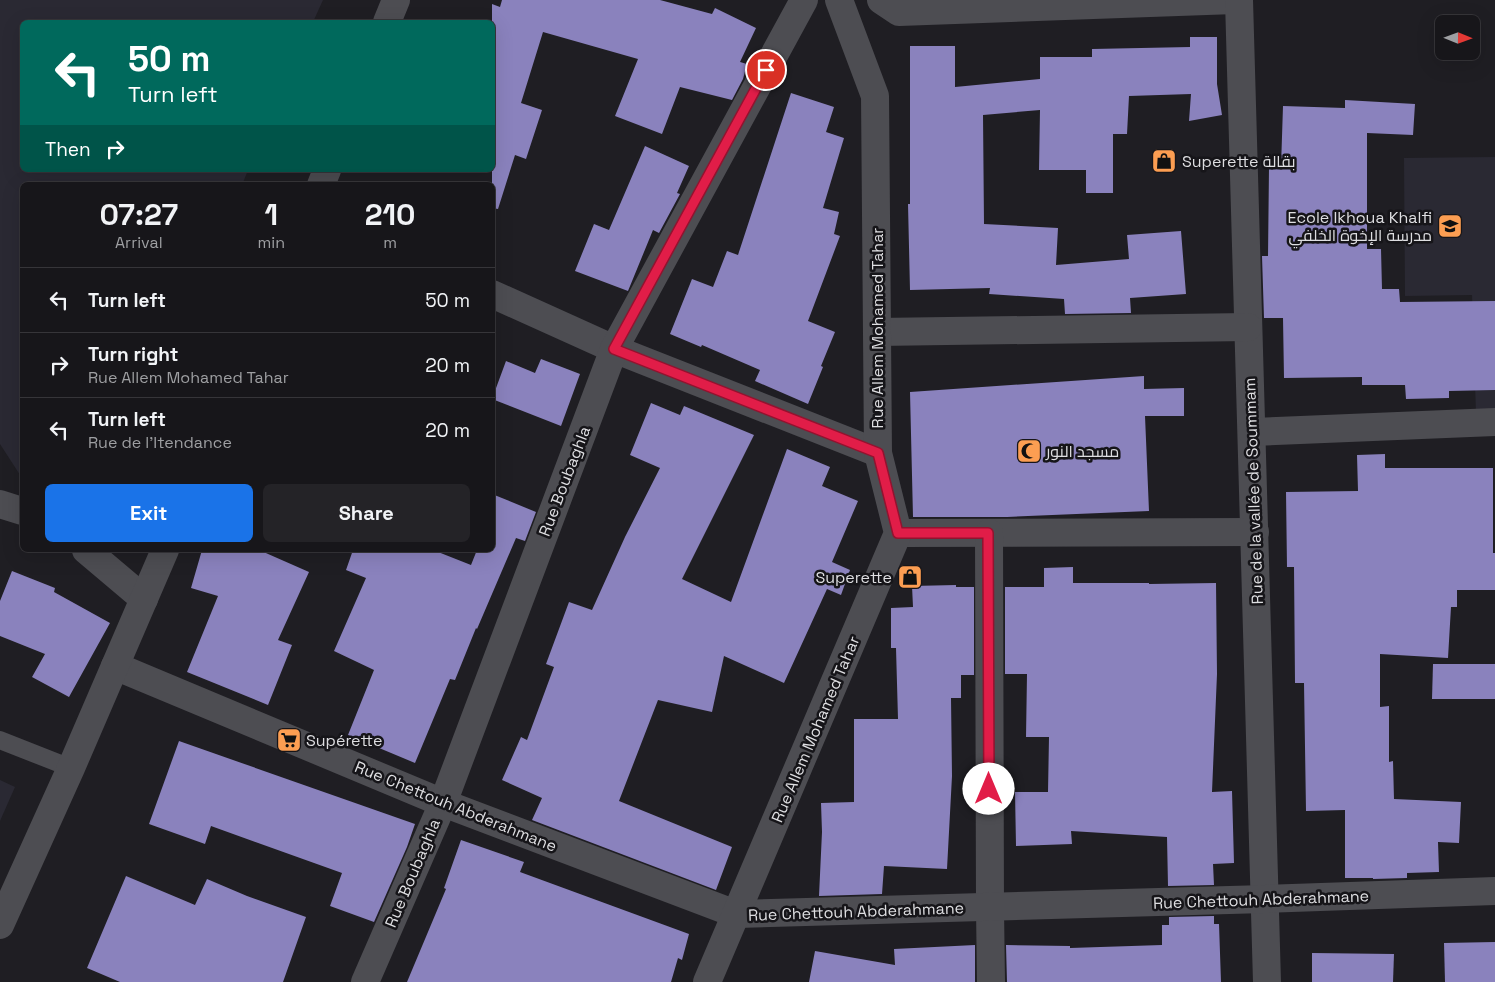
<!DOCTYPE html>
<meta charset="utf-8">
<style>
:root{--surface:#17161a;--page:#242327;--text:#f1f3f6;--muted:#9e9fa2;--line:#363539;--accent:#1a73e8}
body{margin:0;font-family:"Space Grotesk",Cairo,sans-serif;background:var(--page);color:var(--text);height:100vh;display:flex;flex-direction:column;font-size:19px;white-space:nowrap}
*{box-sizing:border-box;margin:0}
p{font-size:16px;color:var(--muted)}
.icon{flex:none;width:28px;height:28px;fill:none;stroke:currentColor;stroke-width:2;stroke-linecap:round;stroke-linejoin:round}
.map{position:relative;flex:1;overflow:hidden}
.side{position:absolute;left:20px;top:182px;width:475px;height:370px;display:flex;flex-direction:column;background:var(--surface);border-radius:8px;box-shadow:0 5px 20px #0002,0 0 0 1px var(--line)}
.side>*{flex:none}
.hud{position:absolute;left:20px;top:20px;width:475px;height:152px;border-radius:8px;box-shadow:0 5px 20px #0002,0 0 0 1px var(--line);background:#00695c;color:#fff;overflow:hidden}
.needle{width:32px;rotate:91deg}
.tools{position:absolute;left:1435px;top:15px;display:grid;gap:10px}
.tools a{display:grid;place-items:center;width:45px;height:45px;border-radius:8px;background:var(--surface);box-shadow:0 5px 20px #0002,0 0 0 1px var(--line);font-size:25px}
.pin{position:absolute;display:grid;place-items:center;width:42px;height:42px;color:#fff;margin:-21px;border:2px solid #fff;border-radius:50%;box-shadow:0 1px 5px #0007}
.me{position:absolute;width:55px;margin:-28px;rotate:0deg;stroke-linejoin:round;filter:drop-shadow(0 0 4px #0008)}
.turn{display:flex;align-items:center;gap:18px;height:105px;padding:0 25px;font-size:22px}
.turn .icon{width:65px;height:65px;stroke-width:2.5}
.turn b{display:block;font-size:35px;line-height:42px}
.then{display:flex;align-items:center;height:48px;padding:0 25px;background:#0003;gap:10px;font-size:19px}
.eta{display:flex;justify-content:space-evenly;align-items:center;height:85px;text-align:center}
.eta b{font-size:30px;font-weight:700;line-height:35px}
.action{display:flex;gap:10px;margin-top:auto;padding:10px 25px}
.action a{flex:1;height:58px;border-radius:8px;background:var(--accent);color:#fff;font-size:20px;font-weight:700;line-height:58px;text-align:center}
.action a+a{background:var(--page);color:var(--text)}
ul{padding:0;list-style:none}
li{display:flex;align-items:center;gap:15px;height:65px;padding:0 25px;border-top:1px solid var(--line)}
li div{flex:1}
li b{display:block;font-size:19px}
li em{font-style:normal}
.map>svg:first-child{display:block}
.built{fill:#2a2933}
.building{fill:#8a82bd}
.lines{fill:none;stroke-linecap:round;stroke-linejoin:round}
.service{stroke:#4d4d52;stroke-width:18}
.minor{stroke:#4d4d52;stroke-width:28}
.secondary{stroke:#4d4d52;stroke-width:28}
.route-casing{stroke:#92132f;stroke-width:12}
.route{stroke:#e11d48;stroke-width:9}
.labels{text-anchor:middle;stroke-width:5;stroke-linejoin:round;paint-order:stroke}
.poi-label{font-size:16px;fill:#dedee1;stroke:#161519;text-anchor:start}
.street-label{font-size:16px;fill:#dedee1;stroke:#161519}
</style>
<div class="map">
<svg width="1495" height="982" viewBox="0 0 1495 982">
<rect width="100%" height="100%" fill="#1f1e23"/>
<g class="built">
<path d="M0,0H323L313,22H22V170H248L242,185H22V478L0,444Z"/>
<path d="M1495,157V413H1476L1472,295L1405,296L1404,158Z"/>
<path d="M0,780L15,787L0,821Z"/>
</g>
<g class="building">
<path d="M502,0H660L712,14L715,8L756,28L740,62L747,64L743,79L732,100L680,87L662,134L615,116L638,59L543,32L521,103L542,110L526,159L515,155L498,209L492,208V4L500,7Z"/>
<path d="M1190,37H1217V84L1222,115L1189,121L1191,94L1129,96L1127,134H1113V193H1086V170H1039L1040,110L983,115L984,224L1058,228L1056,265L1129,259L1127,235L1181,231L1186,294L1130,298L1131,313L1065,314L1064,299L989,294L990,288L910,290L908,204H910V46H955V87L1040,79V57H1092V49L1190,47Z"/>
<path d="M791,93L834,107L826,132L844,138L823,208L839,212L834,234L840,236L808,321L835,332L821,366L823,367L808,404L755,381L760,370L702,345L701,347L670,334L692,279L713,287L727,251L738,255Z"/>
<path d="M1345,100L1415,104L1413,135L1367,133V249H1381L1382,289H1399L1400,302L1495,301V390L1449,391V398L1406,399L1405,385H1362V377L1284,378L1283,318H1264L1262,256H1268L1269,167H1281L1283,106L1345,108Z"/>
<path d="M645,146L689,166L677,193L680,194L659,233L653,230L628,291L575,271L594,224L609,230Z"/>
<path d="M541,359L580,374L561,426L492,399L506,361L535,373Z"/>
<path d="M1144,376V389L1184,388V416H1145L1149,511L1007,517H913L910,392Z"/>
<path d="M651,403L680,415L684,406L754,435L682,579L731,602L787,449L830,467L822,486L858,501L832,562L850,570L841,595L827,589L784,683L724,656L712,712L658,700L619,801L732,847L716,890L532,820L542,798L502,780L521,737L527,740L554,667L546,664L569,602L592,610L625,537L660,468L630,455Z"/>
<path d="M1385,454V468H1493V553H1495V590H1457V607H1451L1448,658L1380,654V707L1389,706V762L1393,761L1394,799L1461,802L1459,843L1438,842L1439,872L1407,873V878L1373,879V878H1345V810L1306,811L1304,683H1295L1294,567H1287L1286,492L1358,491L1357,455Z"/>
<path d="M492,494L536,512L525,541L516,538L477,629L476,628L455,680L450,679L415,763L348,735L374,670L334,651L366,578L346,570L353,550H433L471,565L477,550H492Z"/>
<path d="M202,550H259L309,572L278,640L292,645L268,705L187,672L218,596L191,588Z"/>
<path d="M1073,567V583H1149V584L1216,583L1217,674L1212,792L1232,791L1234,863L1213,864L1214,885L1168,886L1167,837L1071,831L1072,844L1016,846L1015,792H1048L1049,737H1026L1027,674H1005V587H1044V568Z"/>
<path d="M12,571L55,588L54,592L110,623L69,697L32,677L45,654L0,636V601Z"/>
<path d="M956,585V587H974V675H961V698H951L952,776L947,869L884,866L882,894L819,896L822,832L821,803L854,802V719H898L896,648H891V608L913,607L912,586Z"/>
<path d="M1433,664H1495V699H1432Z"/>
<path d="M179,741L415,824L407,847L374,922L330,906L342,873L211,826L205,844L149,824Z"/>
<path d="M461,840L524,862L520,872L689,934L682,960L678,958L671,982H407L446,889L444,888Z"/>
<path d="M126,876L195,905L207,879L247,896L306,917L283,982H120L87,968Z"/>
<path d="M1214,916V924H1219L1221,982H1007L1006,945L1070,946V948L1162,945V925H1169V917Z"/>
<path d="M1495,942V982H1445L1444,943Z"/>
<path d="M975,945V982H809L815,951L895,965L894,949Z"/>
<path d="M1312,953L1394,954L1393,982H1312Z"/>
</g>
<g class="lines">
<path class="service" d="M0,740L71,768"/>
<g class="minor">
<path d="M881,0L899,12L1235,0"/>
<path d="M1239,0L1267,982"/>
<path d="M492,294L614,349L878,453"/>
<path d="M877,332L1248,327"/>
<path d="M1252,432L1495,422"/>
<path d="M0,504L22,511"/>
<path d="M898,533L1255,532"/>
<path d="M989,533L990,908L991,982"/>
<path d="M86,550L144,599"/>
<path d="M115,666L443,803L736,914L1265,899L1495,891"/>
<path d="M365,982L443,803L614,349L804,0"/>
<path d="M707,982L898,533L878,453L875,96L839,0"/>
</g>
<g class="secondary">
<path d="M387,22L396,0"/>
<path d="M321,185L327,170"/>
<path d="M0,925L71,768L165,550"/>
</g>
</g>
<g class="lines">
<defs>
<path id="route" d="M766,70L614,349L878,453L898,533H988L989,789"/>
</defs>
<use href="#route" class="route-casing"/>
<use href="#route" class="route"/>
</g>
<defs>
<symbol id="shop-square" viewBox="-11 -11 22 22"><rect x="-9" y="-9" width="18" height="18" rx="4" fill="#fc9e52" stroke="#161519"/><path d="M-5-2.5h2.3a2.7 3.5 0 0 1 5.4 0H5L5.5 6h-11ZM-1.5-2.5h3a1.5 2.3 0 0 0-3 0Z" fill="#111"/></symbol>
<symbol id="school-square" viewBox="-11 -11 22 22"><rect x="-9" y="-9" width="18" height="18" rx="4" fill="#fc9e52" stroke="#161519"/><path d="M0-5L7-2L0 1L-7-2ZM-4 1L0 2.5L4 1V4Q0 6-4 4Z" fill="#111"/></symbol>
<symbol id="mosque-square" viewBox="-11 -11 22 22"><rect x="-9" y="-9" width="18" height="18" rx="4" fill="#fc9e52" stroke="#161519"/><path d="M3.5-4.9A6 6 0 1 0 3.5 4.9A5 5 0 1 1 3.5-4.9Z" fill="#111"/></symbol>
<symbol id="supermarket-square" viewBox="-11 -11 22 22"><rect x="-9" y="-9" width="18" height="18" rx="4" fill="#fc9e52" stroke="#161519"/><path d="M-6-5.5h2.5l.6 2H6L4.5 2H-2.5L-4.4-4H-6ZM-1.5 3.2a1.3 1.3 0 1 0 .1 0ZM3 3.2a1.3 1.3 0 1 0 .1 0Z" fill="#111"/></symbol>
</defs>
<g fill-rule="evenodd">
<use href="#shop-square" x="1150" y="147" width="28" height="28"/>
<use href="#school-square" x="1436" y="212" width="28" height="28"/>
<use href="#mosque-square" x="1015" y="437" width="28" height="28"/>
<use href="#shop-square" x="896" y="563" width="28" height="28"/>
<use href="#supermarket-square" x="275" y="726" width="28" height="28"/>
</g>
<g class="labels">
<g class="poi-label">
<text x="1182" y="167">Superette بقالة</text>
<text x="1432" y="223" text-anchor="end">Ecole Ikhoua Khalfi<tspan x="1432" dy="18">مدرسة الإخوة الخلفي</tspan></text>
<text x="1046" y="457">مسجد النور</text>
<text x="892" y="583" text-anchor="end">Superette</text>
<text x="306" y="746">Supérette</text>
</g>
<g class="street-label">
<text transform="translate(877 328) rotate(-90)" y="6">Rue Allem Mohamed Tahar</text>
<text transform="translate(564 481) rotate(-69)" y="6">Rue Boubaghla</text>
<text transform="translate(1253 491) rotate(-92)" y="6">Rue de la vallée de Soummam</text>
<text transform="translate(815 729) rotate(-67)" y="6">Rue Allem Mohamed Tahar</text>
<text transform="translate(456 806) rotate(22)" y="6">Rue Chettouh Abderahmane</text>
<text transform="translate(412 873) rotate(-67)" y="6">Rue Boubaghla</text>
<text transform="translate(1261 899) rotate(-2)" y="6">Rue Chettouh Abderahmane</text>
<text transform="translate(856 911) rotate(-2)" y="6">Rue Chettouh Abderahmane</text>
</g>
</g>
</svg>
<div class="tools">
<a><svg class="needle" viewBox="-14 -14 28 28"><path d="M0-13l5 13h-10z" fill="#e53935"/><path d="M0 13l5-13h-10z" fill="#9e9fa2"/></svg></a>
</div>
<div class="pin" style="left:766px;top:70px;background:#d93025"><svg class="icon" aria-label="arrive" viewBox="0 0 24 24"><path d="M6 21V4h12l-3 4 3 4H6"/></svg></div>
<svg class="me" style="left:989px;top:789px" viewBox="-20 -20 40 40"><circle r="19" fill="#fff"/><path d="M0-13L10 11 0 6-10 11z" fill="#e11d48"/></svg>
<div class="hud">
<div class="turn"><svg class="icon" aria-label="left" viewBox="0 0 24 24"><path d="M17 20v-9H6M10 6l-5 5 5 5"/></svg><div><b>50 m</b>Turn left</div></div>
<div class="then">Then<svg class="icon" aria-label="right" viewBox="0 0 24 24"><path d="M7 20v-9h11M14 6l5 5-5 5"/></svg></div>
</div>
<section class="side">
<div class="eta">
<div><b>07:27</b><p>Arrival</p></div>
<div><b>1</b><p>min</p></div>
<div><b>210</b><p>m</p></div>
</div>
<ul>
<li><svg class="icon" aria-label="left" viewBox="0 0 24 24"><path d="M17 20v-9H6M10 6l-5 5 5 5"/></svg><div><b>Turn left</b></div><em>50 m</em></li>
<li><svg class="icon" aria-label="right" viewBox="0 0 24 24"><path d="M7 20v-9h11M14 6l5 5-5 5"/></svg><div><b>Turn right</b><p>Rue Allem Mohamed Tahar</p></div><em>20 m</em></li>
<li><svg class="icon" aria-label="left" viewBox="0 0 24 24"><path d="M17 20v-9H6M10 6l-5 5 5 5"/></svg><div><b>Turn left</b><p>Rue de l'Itendance</p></div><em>20 m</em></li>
</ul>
<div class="action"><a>Exit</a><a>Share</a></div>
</section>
</div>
